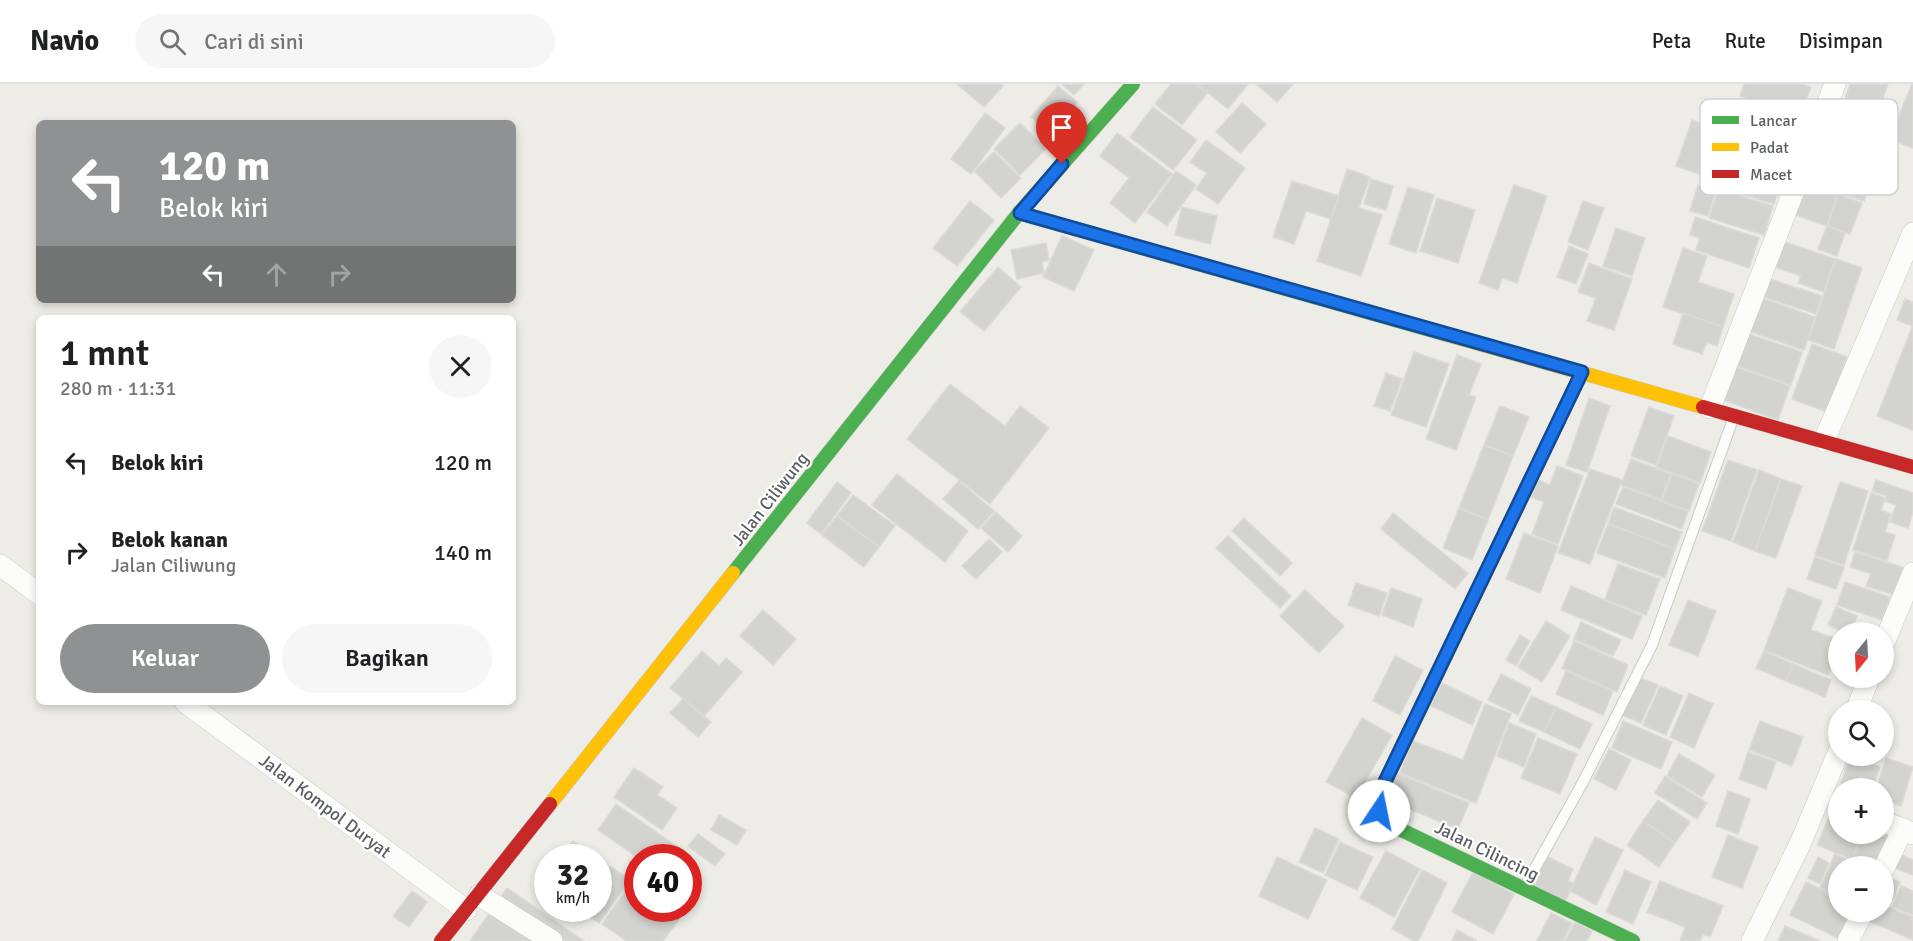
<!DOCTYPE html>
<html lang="id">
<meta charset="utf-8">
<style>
:root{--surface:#fff;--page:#f6f6f6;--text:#202124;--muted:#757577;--line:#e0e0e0;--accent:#8f9192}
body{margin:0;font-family:Signika,sans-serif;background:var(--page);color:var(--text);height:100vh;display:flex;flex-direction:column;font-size:22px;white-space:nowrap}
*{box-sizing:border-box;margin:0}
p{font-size:20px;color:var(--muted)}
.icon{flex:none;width:33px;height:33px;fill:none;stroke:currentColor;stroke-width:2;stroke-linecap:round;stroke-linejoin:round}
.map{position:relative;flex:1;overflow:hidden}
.side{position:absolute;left:36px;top:231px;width:480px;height:390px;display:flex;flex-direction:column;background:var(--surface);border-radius:9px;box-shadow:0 3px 9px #0003}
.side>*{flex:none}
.hud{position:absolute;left:36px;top:36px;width:480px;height:183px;border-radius:9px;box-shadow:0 3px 9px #0003;background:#8f9192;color:#fff;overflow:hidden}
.needle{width:39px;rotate:198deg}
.fabs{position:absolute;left:1828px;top:538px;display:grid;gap:12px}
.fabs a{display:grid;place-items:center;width:66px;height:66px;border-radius:50%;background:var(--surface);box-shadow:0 3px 9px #0003;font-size:30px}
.speed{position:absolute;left:534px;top:760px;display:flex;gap:12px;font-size:30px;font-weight:700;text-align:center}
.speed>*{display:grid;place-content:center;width:78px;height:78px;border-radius:50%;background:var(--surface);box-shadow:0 3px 9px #0003;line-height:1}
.speed small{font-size:15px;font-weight:400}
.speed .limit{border:9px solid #d22;background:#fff;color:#111}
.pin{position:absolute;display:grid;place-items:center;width:51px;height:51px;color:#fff;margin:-62px -26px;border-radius:50% 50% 50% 0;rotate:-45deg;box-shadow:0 0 6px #0007}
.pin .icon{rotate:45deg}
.me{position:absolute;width:66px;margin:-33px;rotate:11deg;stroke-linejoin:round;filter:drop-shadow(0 0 4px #0008)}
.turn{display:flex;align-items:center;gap:21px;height:126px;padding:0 24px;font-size:27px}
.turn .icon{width:78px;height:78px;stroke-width:2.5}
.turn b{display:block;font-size:42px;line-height:51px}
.lanes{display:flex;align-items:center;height:57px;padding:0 24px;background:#0003;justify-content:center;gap:30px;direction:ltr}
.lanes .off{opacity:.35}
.round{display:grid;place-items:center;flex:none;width:63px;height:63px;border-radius:32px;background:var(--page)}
.summary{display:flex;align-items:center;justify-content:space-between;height:102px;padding:0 24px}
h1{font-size:36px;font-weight:600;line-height:45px}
.primary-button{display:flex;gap:12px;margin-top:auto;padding:12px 24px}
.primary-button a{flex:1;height:69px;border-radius:36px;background:var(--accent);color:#fff;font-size:24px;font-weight:600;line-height:69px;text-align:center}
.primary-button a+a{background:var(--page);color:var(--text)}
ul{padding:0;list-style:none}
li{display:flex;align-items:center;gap:18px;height:90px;padding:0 24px}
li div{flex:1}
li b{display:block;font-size:22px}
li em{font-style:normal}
header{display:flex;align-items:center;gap:36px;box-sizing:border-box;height:84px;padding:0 30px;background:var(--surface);border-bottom:2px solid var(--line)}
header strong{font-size:28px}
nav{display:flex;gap:33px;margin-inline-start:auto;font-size:21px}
.search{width:420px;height:54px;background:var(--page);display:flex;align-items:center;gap:15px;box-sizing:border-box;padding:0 21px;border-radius:33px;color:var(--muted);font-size:22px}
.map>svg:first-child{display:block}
.building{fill:#d3d3d0;stroke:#dcdad6;stroke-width:1.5}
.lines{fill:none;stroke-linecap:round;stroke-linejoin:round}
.lane-casing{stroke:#c9c9c9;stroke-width:12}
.street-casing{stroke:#c9c9c9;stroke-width:22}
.fast-casing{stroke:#c9c9c7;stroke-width:15}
.slow-casing{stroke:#c9c9c7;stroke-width:15}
.jam-casing{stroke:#c9c9c7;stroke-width:15}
.lane{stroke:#fcfcfb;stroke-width:10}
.street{stroke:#fcfcfb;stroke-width:21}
.fast{stroke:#4caf50;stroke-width:14}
.slow{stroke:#ffc107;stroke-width:14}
.jam{stroke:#c62828;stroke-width:14}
.route-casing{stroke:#114b97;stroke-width:15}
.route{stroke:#1a73e8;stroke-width:10}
.labels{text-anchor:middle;stroke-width:4.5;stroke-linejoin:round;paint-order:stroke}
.street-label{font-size:18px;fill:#5c6065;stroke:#fff}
.key{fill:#fff;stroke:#cecfd1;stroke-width:1.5}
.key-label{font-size:16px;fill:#5c6065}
</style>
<header>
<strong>Navio</strong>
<div class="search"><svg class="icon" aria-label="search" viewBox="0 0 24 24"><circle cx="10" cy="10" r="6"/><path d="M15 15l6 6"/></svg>Cari di sini</div>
<nav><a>Peta</a><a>Rute</a><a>Disimpan</a></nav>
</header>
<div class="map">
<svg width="1913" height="857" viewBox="0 0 1913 857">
<rect width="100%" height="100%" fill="#edece7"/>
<g class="building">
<path d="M957,0H1001L1003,2L984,23Z"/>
<path d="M1062,0H1084L1074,11Z"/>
<path d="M1171,0H1196L1207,9L1182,41L1155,20Z"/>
<path d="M1197,0H1248L1228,25Z"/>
<path d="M1256,0H1293L1277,18Z"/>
<path d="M1744,0H1802L1811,3L1799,34L1740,12Z"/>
<path d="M1850,0H1888L1868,56L1835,44Z"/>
<path d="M1912,0H1913V64L1889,55Z"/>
<path d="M1058,2L1077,18L1051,50L1031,33Z"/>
<path d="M1242,19L1266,40L1240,69L1216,48Z"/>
<path d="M1153,23L1197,56L1173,86L1130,53Z"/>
<path d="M985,29L1005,44L971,90L951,75Z"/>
<path d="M1692,36L1727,48L1711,94L1676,82Z"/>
<path d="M1020,39L1046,65L1020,91L994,65Z"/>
<path d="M1117,49L1172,90L1135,139L1110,119L1129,94L1100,72Z"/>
<path d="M1206,56L1245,84L1218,120L1196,105L1207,89L1190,78Z"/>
<path d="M994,68L1021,94L1001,114L974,87Z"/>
<path d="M1812,68L1874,89L1864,117L1802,96Z"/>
<path d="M1720,69L1745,77L1743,83L1783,95L1774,120L1711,101Z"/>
<path d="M1347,85L1370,93L1359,124L1382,131L1361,192L1317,177Z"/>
<path d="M1176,87L1196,101L1167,142L1147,128Z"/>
<path d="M1371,95L1393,102L1386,126L1364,120Z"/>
<path d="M1292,97L1339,112L1331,135L1306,127L1294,160L1273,153Z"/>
<path d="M1804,98L1838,110L1827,142L1793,130Z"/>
<path d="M1514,101L1547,112L1517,199L1502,194L1498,206L1479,199Z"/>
<path d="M1698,101L1716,106L1708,132L1690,127Z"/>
<path d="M1408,103L1434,111L1416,169L1389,160Z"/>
<path d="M1718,105L1773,122L1764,151L1709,134Z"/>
<path d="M1838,110L1862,119L1850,150L1827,142Z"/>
<path d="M1437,114L1475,126L1458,179L1420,167Z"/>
<path d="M970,117L994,136L957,182L933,164Z"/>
<path d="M1583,117L1604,124L1588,166L1568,158Z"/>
<path d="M1182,123L1217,132L1210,160L1175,151Z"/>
<path d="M1695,133L1759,154L1749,184L1696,166L1700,154L1690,151Z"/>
<path d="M1827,142L1845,149L1837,172L1818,165Z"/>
<path d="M1616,144L1645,154L1632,192L1603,182Z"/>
<path d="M1062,152L1094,166L1074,207L1043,193Z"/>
<path d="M1782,157L1835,175L1824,208L1798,199L1801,192L1774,183Z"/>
<path d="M1046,159L1049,176L1042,178L1044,189L1017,195L1011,166Z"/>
<path d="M1569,162L1588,170L1576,200L1557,193Z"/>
<path d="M1683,164L1707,172L1698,198L1734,210L1723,243L1663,223Z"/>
<path d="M1836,175L1862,184L1834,265L1808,256Z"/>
<path d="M1589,179L1632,195L1614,246L1587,237L1596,214L1578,208Z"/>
<path d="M998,183L1021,203L984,247L960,228Z"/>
<path d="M1767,194L1822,212L1816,230L1761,212Z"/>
<path d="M1754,211L1815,233L1804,266L1742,245Z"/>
<path d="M1905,215L1913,218V242L1897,236Z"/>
<path d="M1683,229L1723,243L1717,262L1707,258L1702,270L1673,260Z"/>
<path d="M1912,243H1913V346L1877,332Z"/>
<path d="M1743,248L1802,268L1791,301L1732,280Z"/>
<path d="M1812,260L1847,273L1827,328L1792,315Z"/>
<path d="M1414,268L1449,280L1426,343L1391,331Z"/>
<path d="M1457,271L1481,280L1469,311L1476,313L1456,366L1426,355Z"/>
<path d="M1730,281L1790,302L1778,336L1718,314Z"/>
<path d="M1386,289L1402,295L1390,327L1374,322Z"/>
<path d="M950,300L1005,342L1020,322L1049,344L990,420L907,355Z"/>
<path d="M1589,314L1610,322L1587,388L1566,381Z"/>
<path d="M1500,322L1529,333L1513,372L1484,361Z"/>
<path d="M1649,323L1674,332L1656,381L1631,372Z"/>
<path d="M1668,352L1711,368L1700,399L1656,383Z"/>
<path d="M1484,361L1513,372L1488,436L1459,424Z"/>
<path d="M1631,375L1671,390L1661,416L1621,401Z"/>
<path d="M1728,376L1757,386L1731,457L1702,447Z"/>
<path d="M1557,382L1583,392L1558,460L1532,450L1544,418L1528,412L1534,394L1550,401Z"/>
<path d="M1590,385L1622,396L1590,480L1558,469Z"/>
<path d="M1759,386L1781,395L1755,467L1733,458Z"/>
<path d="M1672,389L1699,400L1689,427L1662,417Z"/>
<path d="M897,390L968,447L945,478L872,421Z"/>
<path d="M1781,395L1802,402L1776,474L1755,467Z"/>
<path d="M1876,396L1913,409V428L1908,444L1890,438L1896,421L1885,417L1887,412L1872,407Z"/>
<path d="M959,397L994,427L978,445L943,415Z"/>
<path d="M837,398L851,409L821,450L807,439Z"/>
<path d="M1840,398L1868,407L1844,481L1815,471Z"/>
<path d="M1623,403L1688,427L1682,445L1616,420Z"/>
<path d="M1871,409L1885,414L1881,426L1891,430L1885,448L1895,451L1887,477L1853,466Z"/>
<path d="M853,411L895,442L879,463L837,432Z"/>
<path d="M1614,423L1682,448L1675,465L1608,440Z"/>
<path d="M1459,424L1488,436L1472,476L1443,464Z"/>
<path d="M996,428L1022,452L1008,468L981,444Z"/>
<path d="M1393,429L1468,489L1455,505L1381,445Z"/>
<path d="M837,432L879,463L864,483L822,451Z"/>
<path d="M1244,434L1292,479L1280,492L1232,447Z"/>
<path d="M1608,440L1675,465L1665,494L1597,469Z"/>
<path d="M1524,449L1558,462L1540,509L1506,495Z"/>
<path d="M1228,452L1291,512L1280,524L1216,464Z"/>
<path d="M989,455L1002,468L976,495L962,482Z"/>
<path d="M1855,468L1911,486L1907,499L1898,497L1894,511L1866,502L1871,490L1850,483Z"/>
<path d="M1815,473L1844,483L1836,505L1807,495Z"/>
<path d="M1618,480L1660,495L1646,531L1605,516Z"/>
<path d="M1845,498L1890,513L1882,536L1837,521Z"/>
<path d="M1356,499L1387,509L1379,532L1348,521Z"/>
<path d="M1571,502L1642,532L1632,555L1561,526Z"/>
<path d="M1391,504L1422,515L1413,543L1382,531Z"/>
<path d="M1788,504L1822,517L1811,546L1839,556V562L1828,591L1764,566Z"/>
<path d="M1305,506L1344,542L1319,569L1280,532Z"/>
<path d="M1688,516L1716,527L1698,572L1669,561Z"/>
<path d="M1836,523L1857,532L1851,549H1845L1828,541Z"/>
<path d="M763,526L796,555L773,581L740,552Z"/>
<path d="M1546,537L1570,552L1542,598L1518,583Z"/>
<path d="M1581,538L1621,556L1613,572L1574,555Z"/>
<path d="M1520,551L1530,557L1516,582L1506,576Z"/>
<path d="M1574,557L1628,581L1617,608L1562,584Z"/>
<path d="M702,567L719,582L726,574L742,588L704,632L670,604Z"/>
<path d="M1764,567L1793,580L1786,597L1756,584Z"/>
<path d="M1395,572L1423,586L1400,631L1373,617Z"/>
<path d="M1793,580L1831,596L1825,613L1786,597Z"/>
<path d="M1566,587L1613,607L1603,631L1556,610Z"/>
<path d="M1501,590L1531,605L1518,631L1488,616Z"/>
<path d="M1638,593L1658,601L1641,639L1622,631Z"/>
<path d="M1442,599L1482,618L1472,641L1431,622Z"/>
<path d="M1660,602L1683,612L1666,651L1643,641Z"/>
<path d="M1689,609L1713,620L1694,664L1670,653Z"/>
<path d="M1531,612L1556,623L1544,648L1519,637Z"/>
<path d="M683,615L711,638L698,653L670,629Z"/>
<path d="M1485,620L1511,630L1476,719L1400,689L1413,657L1463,676Z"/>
<path d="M1556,623L1592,640L1580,665L1544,648Z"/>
<path d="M1362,634L1392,651L1356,714L1326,698Z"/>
<path d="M1623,637L1672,658L1661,685L1612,664Z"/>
<path d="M1760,637L1803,653L1792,682L1749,666Z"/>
<path d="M1509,639L1536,650L1524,683L1497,672Z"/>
<path d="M1538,654L1577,670L1560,710L1521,694Z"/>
<path d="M1609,665L1631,676L1616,706L1594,695Z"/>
<path d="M1748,668L1776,678L1766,705L1739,695Z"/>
<path d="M1679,670L1715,691L1702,713L1667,692Z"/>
<path d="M1850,673L1880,683L1872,705H1839Z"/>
<path d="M1886,674L1913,683L1901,722L1884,716V705H1876Z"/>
<path d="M634,684L663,703L657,711L677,724L662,746L614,713Z"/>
<path d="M1396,689L1469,719L1458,745L1385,715Z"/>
<path d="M1665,692L1707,719L1697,735L1655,709Z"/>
<path d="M1728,707L1750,715L1738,750L1716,742Z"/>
<path d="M1658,716L1690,738L1675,759L1643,737Z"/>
<path d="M616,720L685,768L681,774H638L598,746Z"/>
<path d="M1833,724L1839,726V750H1863L1852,775L1817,761Z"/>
<path d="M719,731L746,746L737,761L711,746Z"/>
<path d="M1643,737L1675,759L1659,783L1627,761Z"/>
<path d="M1315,744L1339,755L1323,789L1299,778Z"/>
<path d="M1884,745L1893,748L1879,783H1872L1852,775L1863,750H1884Z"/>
<path d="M698,750L725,770L715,782L688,762Z"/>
<path d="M1728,751L1758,763L1742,804L1712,793Z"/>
<path d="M1595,753L1623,766L1596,821L1570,807Z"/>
<path d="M573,757L598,774H561Z"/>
<path d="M1340,758L1373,773L1357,806L1325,791Z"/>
<path d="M1386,767L1420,785L1394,833L1360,814Z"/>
<path d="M1897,769L1913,776V791L1892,783Z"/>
<path d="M1835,770L1859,781L1858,783H1839V812L1820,804Z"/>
<path d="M1546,772L1573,785L1568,797L1574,799L1565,818L1531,802Z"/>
<path d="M1277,773L1327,796L1308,835L1259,812Z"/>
<path d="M1818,773L1829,779L1820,800L1808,794Z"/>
<path d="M598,774L608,781L598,794Z"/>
<path d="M610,782L630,796L599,839L580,826L598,825V799Z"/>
<path d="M1422,786L1447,799L1418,857H1414L1392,845Z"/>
<path d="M1625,786L1651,798L1633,840L1606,828Z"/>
<path d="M1473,788L1514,810L1493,850L1452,828Z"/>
<path d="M1893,795L1900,798L1893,815L1886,812Z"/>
<path d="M1660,797L1723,822L1710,853L1703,850L1700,857H1680L1685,843L1647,828Z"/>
<path d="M1806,798L1839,814V828H1859L1844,857L1790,831Z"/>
<path d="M631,799L638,804V825H668L680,834L663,857H627L602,840Z"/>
<path d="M1901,802L1913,807V831L1893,823Z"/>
<path d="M507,804L584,857H470Z"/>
<path d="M412,807L427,818L409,843L393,832Z"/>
<path d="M1884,821L1913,833V856L1871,838L1876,828H1884Z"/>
<path d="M1551,829L1572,839L1563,857H1537Z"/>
<path d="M1575,838L1592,847L1587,857H1565Z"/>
<path d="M1785,842L1820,857H1778Z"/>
<path d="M1457,846L1477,857H1452Z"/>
</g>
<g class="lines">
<defs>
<path id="lane" d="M1524,804L1583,698L1652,561L1733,335"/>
<g id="street">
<path d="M1710,324L1835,0"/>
<path d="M1824,357L1913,149"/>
<path d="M0,481L39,510"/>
<path d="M1884,559L1913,489"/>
<path d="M185,618L466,826"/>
<path d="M1856,627L1869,594"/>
<path d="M1884,738L1903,745"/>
<path d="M1884,784L1903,745L1913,750"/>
<path d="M479,811L552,857"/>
<path d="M1752,857L1800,760L1839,667"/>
<path d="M1848,857L1863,828"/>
</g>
<g id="fast">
<path d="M1019,129L1448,251"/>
<path d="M733,489L1019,129L1133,0"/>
<path d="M1465,532L1378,713L1379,727L1393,742L1633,857"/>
</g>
<g id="slow">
<path d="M1448,251L1703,323"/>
<path d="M550,720L733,489"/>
</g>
<g id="jam">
<path d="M1703,323L1913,383"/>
<path d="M1465,532L1582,288"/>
<path d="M441,857L550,720"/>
</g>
</defs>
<use href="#lane" class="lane-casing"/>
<use href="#street" class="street-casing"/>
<use href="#fast" class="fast-casing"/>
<use href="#slow" class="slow-casing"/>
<use href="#jam" class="jam-casing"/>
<use href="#lane" class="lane"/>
<use href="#street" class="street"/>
<use href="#fast" class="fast"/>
<use href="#slow" class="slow"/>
<use href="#jam" class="jam"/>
</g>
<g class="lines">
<defs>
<path id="route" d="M1062,80L1020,129L1582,288L1378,712L1379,727"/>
</defs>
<use href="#route" class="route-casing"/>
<use href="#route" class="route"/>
</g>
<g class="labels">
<g class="street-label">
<text transform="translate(770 415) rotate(-52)" y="6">Jalan Ciliwung</text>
<text transform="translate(325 722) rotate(37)" y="6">Jalan Kompol Duryat</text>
<text transform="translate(1487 767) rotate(26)" y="6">Jalan Cilincing</text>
</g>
</g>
<rect x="1700" y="15" width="198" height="96" rx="9" class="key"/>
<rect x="1712" y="32" width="27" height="8" fill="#4caf50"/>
<rect x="1712" y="59" width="27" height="8" fill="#ffc107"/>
<rect x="1712" y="86" width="27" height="8" fill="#c62828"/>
<g class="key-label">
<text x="1750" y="42">Lancar</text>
<text x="1750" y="69">Padat</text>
<text x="1750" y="96">Macet</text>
</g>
</svg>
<div class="fabs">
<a><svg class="needle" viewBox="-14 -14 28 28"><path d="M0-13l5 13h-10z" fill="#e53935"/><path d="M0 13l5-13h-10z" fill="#757577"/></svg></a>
<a><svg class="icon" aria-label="search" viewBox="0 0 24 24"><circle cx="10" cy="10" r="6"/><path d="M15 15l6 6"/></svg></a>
<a>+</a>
<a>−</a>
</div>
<div class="speed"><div>32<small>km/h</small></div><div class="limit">40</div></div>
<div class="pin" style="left:1062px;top:80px;background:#d93025"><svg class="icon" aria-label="arrive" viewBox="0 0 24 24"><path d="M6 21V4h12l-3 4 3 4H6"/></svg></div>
<svg class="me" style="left:1379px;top:727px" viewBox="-20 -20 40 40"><circle r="19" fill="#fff"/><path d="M0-13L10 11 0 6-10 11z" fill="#1a73e8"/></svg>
<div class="hud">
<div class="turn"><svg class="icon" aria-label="left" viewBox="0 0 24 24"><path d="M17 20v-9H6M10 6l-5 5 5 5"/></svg><div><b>120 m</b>Belok kiri</div></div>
<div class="lanes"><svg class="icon" aria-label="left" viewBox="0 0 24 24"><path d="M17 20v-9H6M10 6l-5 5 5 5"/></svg><svg class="icon off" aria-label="ahead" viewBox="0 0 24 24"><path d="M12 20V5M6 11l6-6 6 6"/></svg><svg class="icon off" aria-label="right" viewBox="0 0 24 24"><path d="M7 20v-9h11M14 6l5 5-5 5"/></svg></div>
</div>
<section class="side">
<div class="summary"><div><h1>1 mnt</h1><p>280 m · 11:31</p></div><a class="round"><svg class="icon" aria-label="close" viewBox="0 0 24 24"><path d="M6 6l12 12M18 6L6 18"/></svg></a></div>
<ul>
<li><svg class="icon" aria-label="left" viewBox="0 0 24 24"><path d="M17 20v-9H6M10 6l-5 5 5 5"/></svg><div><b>Belok kiri</b></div><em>120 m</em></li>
<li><svg class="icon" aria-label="right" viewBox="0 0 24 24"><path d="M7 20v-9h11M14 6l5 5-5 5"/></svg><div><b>Belok kanan</b><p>Jalan Ciliwung</p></div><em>140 m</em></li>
</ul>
<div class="primary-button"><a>Keluar</a><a>Bagikan</a></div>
</section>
</div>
